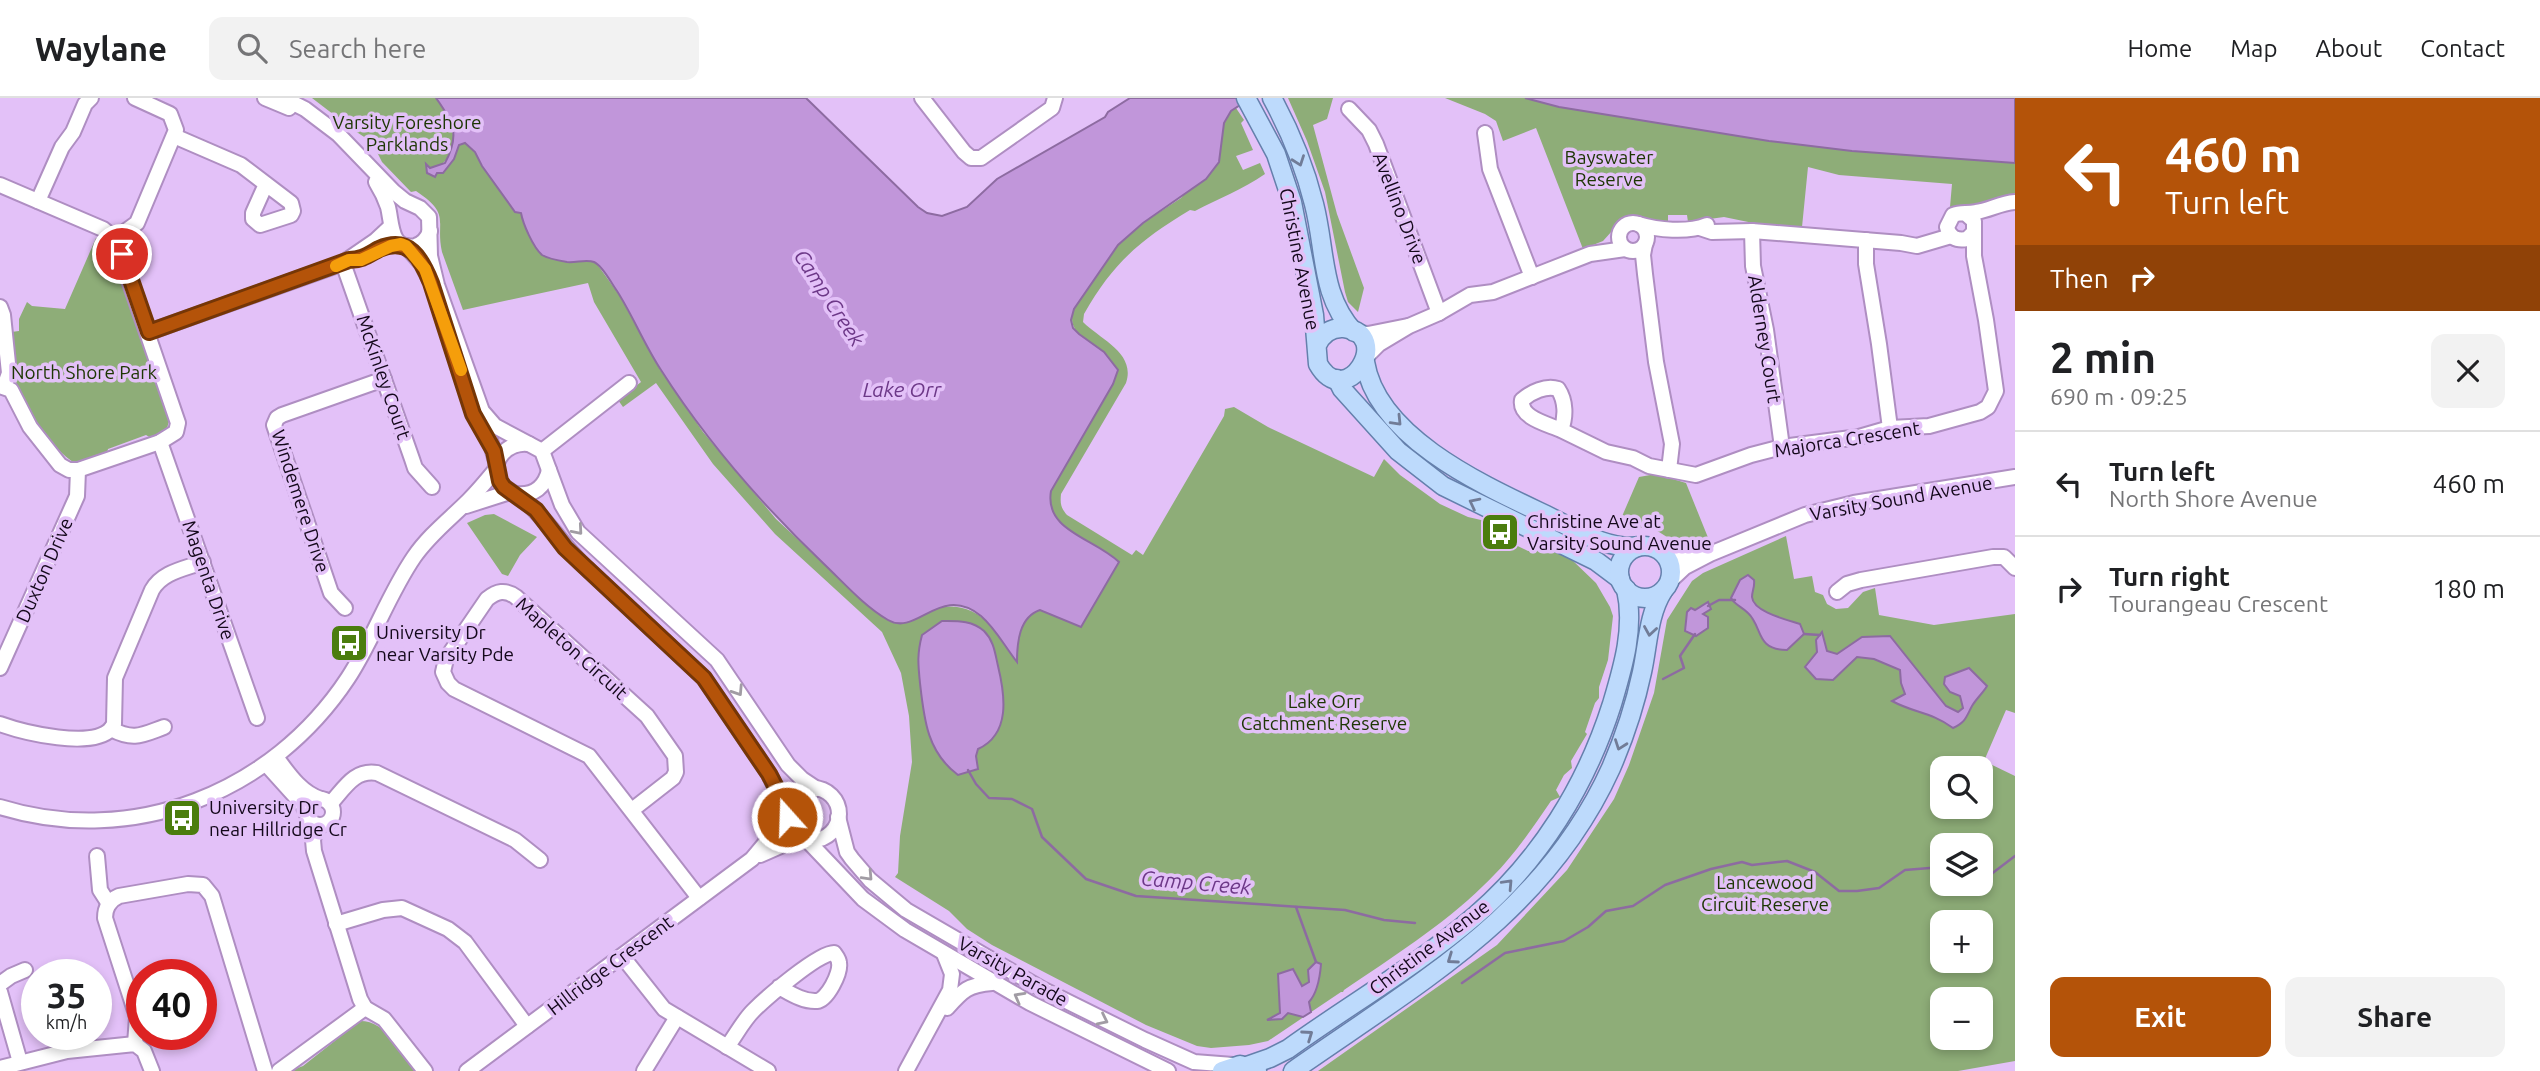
<!DOCTYPE html>
<meta charset="utf-8">
<style>
:root{--surface:#fff;--page:#f2f2f2;--text:#202124;--muted:#757577;--line:#e0e0e0;--accent:#b45309}
body{margin:0;font-family:Ubuntu,sans-serif;background:var(--page);color:var(--text);height:100vh;display:flex;flex-direction:column;font-size:26px;white-space:nowrap}
*{box-sizing:border-box;margin:0}
p{font-size:23px;color:var(--muted)}
.icon{flex:none;width:38px;height:38px;fill:none;stroke:currentColor;stroke-width:2;stroke-linecap:round;stroke-linejoin:round}
.map{position:relative;flex:1;overflow:hidden}
.panel{display:flex;flex-direction:column;background:var(--surface);width:525px}
.panel>*{flex:none}
.top-card{background:#b45309;color:#fff;overflow:hidden}
.buttons{position:absolute;left:1930px;top:658px;display:grid;gap:14px}
.buttons a{display:grid;place-items:center;width:63px;height:63px;border-radius:14px;background:var(--surface);box-shadow:0 4px 10px #0003;font-size:35px}
.speed{position:absolute;left:21px;top:861px;display:flex;gap:14px;font-size:35px;font-weight:700;text-align:center}
.speed>*{display:grid;place-content:center;width:91px;height:91px;border-radius:50%;background:var(--surface);box-shadow:0 4px 10px #0003;line-height:1}
.speed small{font-size:18px;font-weight:400}
.speed .limit{border:10px solid #d22;background:#fff;color:#111}
.pin{position:absolute;display:grid;place-items:center;width:60px;height:60px;color:#fff;margin:-30px;border:4px solid #fff;border-radius:50%;box-shadow:0 2px 7px #0007}
.me{position:absolute;width:77px;margin:-38px;rotate:340deg;stroke-linejoin:round;filter:drop-shadow(0 0 5px #0008)}
.turn{display:flex;align-items:center;gap:24px;height:147px;padding:0 35px;font-size:32px}
.turn .icon{width:91px;height:91px;stroke-width:2.5}
.turn b{display:block;font-size:49px;line-height:60px}
.then{display:flex;align-items:center;height:66px;padding:0 35px;background:#0003;gap:14px;font-size:26px}
.round{display:grid;place-items:center;flex:none;width:74px;height:74px;border-radius:14px;background:var(--page)}
.head{display:flex;align-items:center;justify-content:space-between;height:119px;padding:0 35px}
h1{font-size:42px;font-weight:700;line-height:52px}
.button{display:flex;gap:14px;margin-top:auto;padding:14px 35px}
.button a{flex:1;height:80px;border-radius:14px;background:var(--accent);color:#fff;font-size:28px;font-weight:700;line-height:80px;text-align:center}
.button a+a{background:var(--page);color:var(--text)}
ul{padding:0;list-style:none}
li{display:flex;align-items:center;gap:21px;height:105px;padding:0 35px;border-top:2px solid var(--line)}
li div{flex:1}
li b{display:block;font-size:26px}
li em{font-style:normal}
header{display:flex;align-items:center;gap:42px;box-sizing:border-box;height:98px;padding:0 35px;background:var(--surface);border-bottom:2px solid var(--line)}
header strong{font-size:33px}
nav{display:flex;gap:38px;margin-inline-start:auto;font-size:24px}
.search{width:490px;height:63px;background:var(--page);display:flex;align-items:center;gap:18px;box-sizing:border-box;padding:0 24px;border-radius:14px;color:var(--muted);font-size:26px}
main{display:flex;flex:1;min-height:0}
.map>svg:first-child{display:block}
.green{fill:#8ead78;fill-rule:evenodd}
.water{fill:#c196da;stroke:#8d6ba1;stroke-width:2}
.lines{fill:none;stroke-linecap:round;stroke-linejoin:round}
.stream{stroke:#8d6ba1;stroke-width:2.5}
.minor-casing{stroke:#af8ec2;stroke-width:18}
.major-casing{stroke:#6580ac;stroke-width:21}
.minor{stroke:#fff;stroke-width:14}
.major{stroke:#bddafc;stroke-width:18}
.oneway{stroke:#717c97}
.oneway2{stroke:#a19ca4}
.route-casing{stroke:#753606;stroke-width:18}
.route{stroke:#b45309;stroke-width:12}
.slow{stroke:#f59e0b;stroke-width:12}
.labels{text-anchor:middle;stroke-width:7;stroke-linejoin:round;paint-order:stroke}
.park-label{font-size:19px;fill:#1d3603;stroke:#e3c1f8}
.street-label{font-size:19px;fill:#14081b;stroke:#e3c1f8}
.poi-label{font-size:19px;fill:#14081b;stroke:#e3c1f8;text-anchor:start}
.water-label{font-size:21px;font-style:italic;fill:#6d3888;stroke:#e3c1f8}
</style>
<header>
<strong>Waylane</strong>
<div class="search"><svg class="icon" aria-label="search" viewBox="0 0 24 24"><circle cx="10" cy="10" r="6"/><path d="M15 15l6 6"/></svg>Search here</div>
<nav><a>Home</a><a>Map</a><a>About</a><a>Contact</a></nav>
</header>
<main>
<div class="map">
<svg width="2015" height="973" viewBox="0 0 2015 973">
<rect width="100%" height="100%" fill="#e3c1f8"/>
<g class="green">
<path d="M312,0H436C449,19 460,37 448,59C444,66 438,69 429,70L427,67L428,75H443L454,61L459,47L465,45L475,54L482,68L515,113L521,115L530,137L541,156L565,164L591,163L597,166L620,198L659,270L703,334L776,421L863,502L889,523C929,512 962,493 994,531C1002,541 1009,553 1017,563C1018,545 1019,519 1040,512L1081,529L1067,430C1052,419 1048,411 1051,393L1113,286L1118,272C1113,266 1109,258 1103,253C1089,241 1065,235 1074,211L1118,147L1143,125L1181,100L1221,50L1224,26L1231,13L1236,10L1244,22L1241,25L1253,52L1236,58L1243,72L1260,65L1265,76C1243,91 1218,101 1195,113L1190,112C1140,142 1113,165 1084,216L1083,224C1101,242 1136,255 1126,285L1061,396C1060,406 1061,410 1067,417L1132,457L1136,452L1143,457L1224,318L1225,311L1234,309L1268,329L1374,379L1384,361L1400,377L1440,406L1468,419L1494,425L1507,443L1528,453L1550,451L1570,460L1596,485L1610,509L1613,518L1608,562L1599,589V600L1595,605L1585,634L1587,636L1571,663L1572,670L1564,677L1556,692L1560,699L1551,703C1530,734 1510,763 1483,788C1442,828 1391,860 1344,892L1343,894H1341L1268,943L1249,947L1211,950L1197,948L1146,927L992,847L967,831L949,813L895,779L898,775L900,738L912,664L909,618L901,575L882,534L775,436L713,366L656,285L623,309L618,302L641,284L594,204L588,185L463,212L442,154C435,122 452,117 416,93L411,94L382,64L372,44L355,33Z"/>
<path d="M1288,0H1333L1327,21L1313,27L1337,116L1364,190L1358,214L1348,204L1345,194L1325,94L1307,43Z"/>
<path d="M1445,0H1525L1559,9L1769,43L1852,53L2015,65V99L1977,110L1961,108L1950,109L1952,86L1839,77L1808,69L1802,129L1758,126L1724,119L1688,124L1687,117H1668V124H1652L1634,119L1627,120L1621,123L1603,143L1583,151L1536,30L1503,43L1496,23L1485,16Z"/>
<path d="M96,140L110,152L169,323L166,334L151,340L146,337L108,351L107,355L76,365C57,358 20,303 16,283C13,267 13,250 11,234L19,233V221L27,204L32,208L65,211Z"/>
<path d="M1656,376L1686,385L1709,442L1683,449L1651,429L1621,432L1617,430L1639,379Z"/>
<path d="M494,416L537,439L520,457L508,478L502,476L467,425L485,417Z"/>
<path d="M1786,438L1794,481L1812,478L1815,494L1823,497L1827,506L1836,511L1848,510L1863,494L1875,490L1879,517L1934,527L2015,516V615L2006,612L1984,663L2015,678V963L1958,973H1318L1497,847L1567,772L1614,701L1629,667L1654,595L1667,522L1692,483L1703,475ZM1942,670H1981V709H1942ZM1942,747H1981V786H1942ZM1942,824H1981V863H1942ZM1942,901H1981V940H1942Z"/>
<path d="M360,923C387,923 401,954 416,973H290L303,968Z"/>
</g>
<g class="water">
<path d="M436,0H806L918,109L927,115L942,118L967,109L997,81L1105,19L1108,14L1130,0H1251L1231,13L1224,25L1219,64L1206,81L1143,125L1118,147L1074,211L1071,222L1073,230L1079,236L1104,254L1118,272L1113,286L1051,393C1044,433 1094,440 1119,464L1081,529L1040,512C1019,519 1017,545 1017,564C1005,549 996,531 981,518C940,485 917,539 888,522C864,508 844,485 824,466C762,407 707,344 661,272C644,246 633,218 617,193C611,185 603,168 594,164C586,161 576,165 567,164C561,163 547,160 542,157C533,149 523,126 521,115L515,114L482,68L475,54L465,45L459,47L454,61L443,75H437L435,79L427,75L426,66L430,70L445,65C460,37 454,25 436,0Z"/>
<path d="M1525,0H2015V65L1852,53L1769,43L1559,9Z"/>
<path d="M1748,477L1754,482C1755,489 1752,493 1752,499C1753,514 1788,522 1800,526L1804,536L1787,552C1755,552 1763,529 1748,515C1742,509 1735,507 1731,500L1740,482Z"/>
<path d="M1708,504L1711,511L1703,516L1708,519V530L1696,538L1685,533L1687,514L1691,510L1695,512Z"/>
<path d="M942,523C957,523 972,522 984,533C994,543 995,555 998,568C1005,597 1011,636 978,651L976,658L978,671L958,677C927,654 924,621 920,585C918,566 917,556 922,537Z"/>
<path d="M1822,534L1827,553L1837,556L1862,539L1890,538L1946,608L1958,614L1963,610L1960,598L1950,594L1944,586L1945,579L1969,570L1987,588C1983,595 1976,601 1972,608C1966,619 1966,624 1953,630C1931,614 1914,615 1892,603L1905,596L1901,585L1900,572L1874,561L1857,559L1833,582L1816,581L1805,569L1817,554L1816,542Z"/>
<path d="M1316,864L1321,866C1320,879 1318,894 1309,904L1311,914L1303,919L1288,915L1282,921L1267,922L1280,915L1278,876L1293,871L1302,888L1309,884L1308,872Z"/>
</g>
<g class="lines">
<g class="stream">
<path d="M1708,508L1719,502H1735"/>
<path d="M1804,536L1820,537"/>
<path d="M1663,581L1684,570L1680,558L1695,536"/>
<path d="M968,672L976,686L989,700L1012,701L1032,711L1042,739L1086,781L1136,798L1345,812L1384,822L1415,825"/>
<path d="M1981,774L1990,777L2015,758"/>
<path d="M1296,809L1316,864"/>
<path d="M1462,885L1505,855L1564,843L1588,829L1606,813L1633,808L1665,787L1711,771L1742,764L1752,767L1787,763L1815,774L1839,793H1857L1879,790L1905,772L1942,769"/>
</g>
<defs>
<g id="minor">
<path d="M265,0L289,10"/>
<path d="M283,0L305,11L338,36L394,94L405,103L420,110L429,119L430,158L437,187L482,313L495,328L542,353L562,407L578,434L717,562L788,667L802,681L817,691"/>
<path d="M922,0L964,54L971,60H981L1052,10L1055,0"/>
<path d="M1349,11L1369,32L1376,46L1439,215"/>
<path d="M1485,35L1490,71L1532,179"/>
<path d="M174,38L241,67L291,105L293,113L291,117L260,127L253,121V115L266,86"/>
<path d="M376,84C381,92 385,100 388,109C392,125 390,153 415,148C423,146 427,141 430,133"/>
<path d="M0,87L103,131L115,141L178,325L176,334L160,344L78,372H69L60,367L30,329L11,292L0,288"/>
<path d="M38,103L62,49L73,34L85,6L91,0"/>
<path d="M1965,115L1974,123V134L1967,141C1956,143 1949,139 1947,129L1953,117C1961,114 1968,116 1976,114C1990,112 2000,105 2015,104"/>
<circle cx="1633" cy="139" r="14"/>
<path d="M1638,126C1658,132 1687,135 1707,127"/>
<path d="M1700,130L1712,134L1752,133L1901,145L1917,148L1951,138"/>
<path d="M1752,133L1753,168L1766,232L1782,349"/>
<path d="M115,141L137,125L176,32L170,16L135,0"/>
<path d="M1866,142V166L1879,246L1890,330"/>
<path d="M1645,146L1643,157L1645,176L1656,264L1672,346L1669,372"/>
<path d="M406,148L422,166L430,182"/>
<path d="M343,165L412,361L415,370L432,389"/>
<path d="M0,209L3,217L9,275L4,289"/>
<path d="M149,234L343,165L375,143L390,129"/>
<path d="M1357,235L1368,236L1408,228"/>
<path d="M1366,259L1379,246L1409,228L1439,215L1470,197L1493,194L1590,156L1625,151"/>
<path d="M475,318L490,342L497,367"/>
<path d="M1561,332C1548,326 1519,320 1522,302C1531,294 1546,287 1558,291C1566,303 1566,319 1561,332L1606,354L1633,360L1649,368L1696,377L1751,357L1782,349L1859,339L1890,330L1929,328L1980,314L1988,309L1996,293L1986,222L1974,158V134"/>
<path d="M160,344L257,620"/>
<path d="M529,346C508,343 488,363 500,384C505,392 514,395 522,400C545,419 560,444 581,465L704,580L769,676L787,713"/>
<path d="M542,353L629,285"/>
<path d="M516,396C534,398 545,389 549,372"/>
<path d="M466,408L510,394"/>
<path d="M1664,456L1682,462L1696,459"/>
<path d="M1668,485L1685,469L1710,456L1805,417L1854,405L2015,379"/>
<path d="M1837,494L1847,486L1861,482L1993,459H2004L2015,470"/>
<path d="M345,510L331,495L274,327L277,320L282,317L384,281"/>
<path d="M0,570L77,398L78,372"/>
<path d="M0,626C25,635 92,651 111,631"/>
<path d="M111,631L114,626L115,580L152,492C162,474 184,471 203,464"/>
<path d="M111,631C134,643 142,637 164,629"/>
<path d="M276,659C288,675 301,695 321,701"/>
<path d="M266,666L303,707L308,719"/>
<circle cx="813" cy="716" r="26"/>
<circle cx="320" cy="714" r="13"/>
<path d="M330,706C344,691 354,671 377,675L515,742L540,762"/>
<path d="M0,709C133,750 272,695 348,580C373,542 388,497 414,459C429,437 450,421 469,402C479,392 488,381 497,370"/>
<path d="M632,712L673,680L676,674L675,658L647,618L516,499C505,491 497,493 487,501L446,561L443,574L448,585L454,591L589,658L699,800"/>
<path d="M838,719L847,754L852,761L870,782L906,812L1042,891L1145,942L1194,964L1233,967"/>
<path d="M317,727L313,742L314,753L360,901L365,910L384,921L425,973"/>
<path d="M806,741L863,801L905,832L1030,905L1168,973"/>
<path d="M760,757L801,739"/>
<path d="M97,758L100,792L109,806"/>
<path d="M336,826L383,812L402,810L448,831L465,844L527,928"/>
<path d="M622,858L664,911L768,973"/>
<path d="M0,886L11,878L25,872"/>
<path d="M0,894L20,964"/>
<path d="M947,910C963,892 968,887 992,885"/>
<path d="M135,946L137,919L105,820C105,809 110,802 119,798L188,786L203,787L212,798L265,973"/>
<path d="M727,949C736,937 743,923 753,913C766,900 818,855 834,855C836,858 839,861 839,865C841,875 827,902 817,903C803,904 790,895 779,889"/>
<path d="M0,970L67,953L135,946L144,953L152,973"/>
<path d="M279,973L365,910"/>
<path d="M467,973L752,761L787,719"/>
<path d="M644,973L677,919"/>
<path d="M906,973L950,892L952,876L944,856"/>
</g>
<g id="major">
<path d="M1246,0L1276,56L1292,104L1314,217L1318,266C1346,315 1395,236 1344,230C1331,229 1322,236 1317,247"/>
<path d="M1272,0C1290,33 1305,70 1314,106C1326,152 1320,197 1354,234"/>
<path d="M1365,264C1377,340 1485,388 1546,417C1575,431 1607,453 1640,448"/>
<path d="M1337,281L1342,291L1398,353L1443,388L1596,463L1620,481"/>
<circle cx="1645" cy="474" r="26"/>
<path d="M1247,968L1270,960L1288,951C1349,907 1417,868 1475,818C1540,762 1586,688 1612,606C1623,569 1635,530 1626,491"/>
<path d="M1222,973L1240,967L1257,973"/>
<path d="M1293,973C1418,885 1545,816 1611,670C1624,640 1635,607 1642,574C1648,547 1648,517 1663,493"/>
</g>
</defs>
<use href="#minor" class="minor-casing"/>
<use href="#major" class="major-casing"/>
<use href="#minor" class="minor"/>
<use href="#major" class="major"/>
</g>
<defs><path id="oneway-chevron" d="M-2-3.5L2.5 0L-2 3.5" fill="none" stroke-width="1.6" stroke-linecap="round" stroke-linejoin="round" transform="scale(1.75)"/></defs>
<g class="oneway">
<use href="#oneway-chevron" transform="translate(1299 63) rotate(70)"/>
<use href="#oneway-chevron" transform="translate(1397 323) rotate(46)"/>
<use href="#oneway-chevron" transform="translate(1474 405) rotate(-153)"/>
<use href="#oneway-chevron" transform="translate(1650 533) rotate(99)"/>
<use href="#oneway-chevron" transform="translate(1620 647) rotate(110)"/>
<use href="#oneway-chevron" transform="translate(1508 786) rotate(-47)"/>
<use href="#oneway-chevron" transform="translate(1452 861) rotate(145)"/>
<use href="#oneway-chevron" transform="translate(1308 937) rotate(-35)"/>
</g>
<g class="oneway2">
<use href="#oneway-chevron" transform="translate(578 432) rotate(49)"/>
<use href="#oneway-chevron" transform="translate(738 593) rotate(57)"/>
<use href="#oneway-chevron" transform="translate(868 778) rotate(47)"/>
<use href="#oneway-chevron" transform="translate(1019 899) rotate(-151)"/>
<use href="#oneway-chevron" transform="translate(1103 922) rotate(26)"/>
</g>
<g class="lines">
<defs>
<path id="route" d="M122,156L149,234L349,162C362,162 368,157 379,151C409,138 421,160 431,185L473,316L494,353L500,383L504,389L536,412L565,450L581,465L704,580L769,676L782,701L787,719"/>
</defs>
<use href="#route" class="route-casing"/>
<use href="#route" class="route"/>
<path class="slow" d="M336,168L349,162H361L391,148L401,146L406,148L425,171L461,272"/>
</g>
<defs>
<symbol id="bus-square" viewBox="-11 -11 22 22"><rect x="-9" y="-9" width="18" height="18" rx="4" fill="#4b7d0e" stroke="#e3c1f8"/><path d="M-5-6H5V4H4V6H2V4H-2V6H-4V4H-5ZM-3.5-4V0h7V-4ZM-3.5 1.2v1.5H-2V1.2ZM2 1.2v1.5H3.5V1.2Z" fill="#fff"/></symbol>
</defs>
<g fill-rule="evenodd">
<use href="#bus-square" x="1478" y="412" width="44" height="44"/>
<use href="#bus-square" x="327" y="523" width="44" height="44"/>
<use href="#bus-square" x="160" y="698" width="44" height="44"/>
</g>
<g class="labels">
<g class="park-label">
<text x="407" y="31">Varsity Foreshore<tspan x="407" dy="22">Parklands</tspan></text>
<text x="1609" y="66">Bayswater<tspan x="1609" dy="22">Reserve</tspan></text>
<text x="84" y="281">North Shore Park</text>
<text x="1324" y="610">Lake Orr<tspan x="1324" dy="22">Catchment Reserve</tspan></text>
<text x="1765" y="791">Lancewood<tspan x="1765" dy="22">Circuit Reserve</tspan></text>
</g>
<g class="street-label">
<text transform="translate(1400 110) rotate(69)" y="7">Avellino Drive</text>
<text transform="translate(1300 161) rotate(79)" y="7">Christine Avenue</text>
<text transform="translate(1765 241) rotate(81)" y="7">Alderney Court</text>
<text transform="translate(384 279) rotate(71)" y="7">McKinley Court</text>
<text transform="translate(1847 341) rotate(-9)" y="7">Majorca Crescent</text>
<text transform="translate(1901 400) rotate(-10)" y="7">Varsity Sound Avenue</text>
<text transform="translate(301 403) rotate(72)" y="7">Windemere Drive</text>
<text transform="translate(44 472) rotate(-66)" y="7">Duxton Drive</text>
<text transform="translate(209 482) rotate(71)" y="7">Magenta Drive</text>
<text transform="translate(572 550) rotate(42)" y="7">Mapleton Circuit</text>
<text transform="translate(1429 849) rotate(-37)" y="7">Christine Avenue</text>
<text transform="translate(610 867) rotate(-37)" y="7">Hillridge Crescent</text>
<text transform="translate(1013 873) rotate(29)" y="7">Varsity Parade</text>
</g>
<g class="poi-label">
<text x="1527" y="430">Christine Ave at<tspan x="1527" dy="22">Varsity Sound Avenue</tspan></text>
<text x="376" y="541">University Dr<tspan x="376" dy="22">near Varsity Pde</tspan></text>
<text x="209" y="716">University Dr<tspan x="209" dy="22">near Hillridge Cr</tspan></text>
</g>
<g class="water-label">
<text transform="translate(829 200) rotate(57)" y="7">Camp Creek</text>
<text x="902" y="299">Lake Orr</text>
<text transform="translate(1196 785) rotate(5)" y="7">Camp Creek</text>
</g>
</g>
</svg>
<div class="buttons">
<a><svg class="icon" aria-label="search" viewBox="0 0 24 24"><circle cx="10" cy="10" r="6"/><path d="M15 15l6 6"/></svg></a>
<a><svg class="icon" aria-label="layers" viewBox="0 0 24 24"><path d="M12 4l9 5-9 5-9-5zM3 14l9 5 9-5"/></svg></a>
<a>+</a>
<a>−</a>
</div>
<div class="speed"><div>35<small>km/h</small></div><div class="limit">40</div></div>
<div class="pin" style="left:122px;top:156px;background:#d93025"><svg class="icon" aria-label="arrive" viewBox="0 0 24 24"><path d="M6 21V4h12l-3 4 3 4H6"/></svg></div>
<svg class="me" style="left:787px;top:719px" viewBox="-20 -20 40 40"><circle r="17" fill="#b45309" stroke="#fff" stroke-width="3"/><path d="M0-11L8 9 0 5-8 9z" fill="#fff"/></svg>
</div>
<section class="panel">
<div class="top-card">
<div class="turn"><svg class="icon" aria-label="left" viewBox="0 0 24 24"><path d="M17 20v-9H6M10 6l-5 5 5 5"/></svg><div><b>460 m</b>Turn left</div></div>
<div class="then">Then<svg class="icon" aria-label="right" viewBox="0 0 24 24"><path d="M7 20v-9h11M14 6l5 5-5 5"/></svg></div>
</div>
<div class="head"><div><h1>2 min</h1><p>690 m · 09:25</p></div><a class="round"><svg class="icon" aria-label="close" viewBox="0 0 24 24"><path d="M6 6l12 12M18 6L6 18"/></svg></a></div>
<ul>
<li><svg class="icon" aria-label="left" viewBox="0 0 24 24"><path d="M17 20v-9H6M10 6l-5 5 5 5"/></svg><div><b>Turn left</b><p>North Shore Avenue</p></div><em>460 m</em></li>
<li><svg class="icon" aria-label="right" viewBox="0 0 24 24"><path d="M7 20v-9h11M14 6l5 5-5 5"/></svg><div><b>Turn right</b><p>Tourangeau Crescent</p></div><em>180 m</em></li>
</ul>
<div class="button"><a>Exit</a><a>Share</a></div>
</section>
</main>
